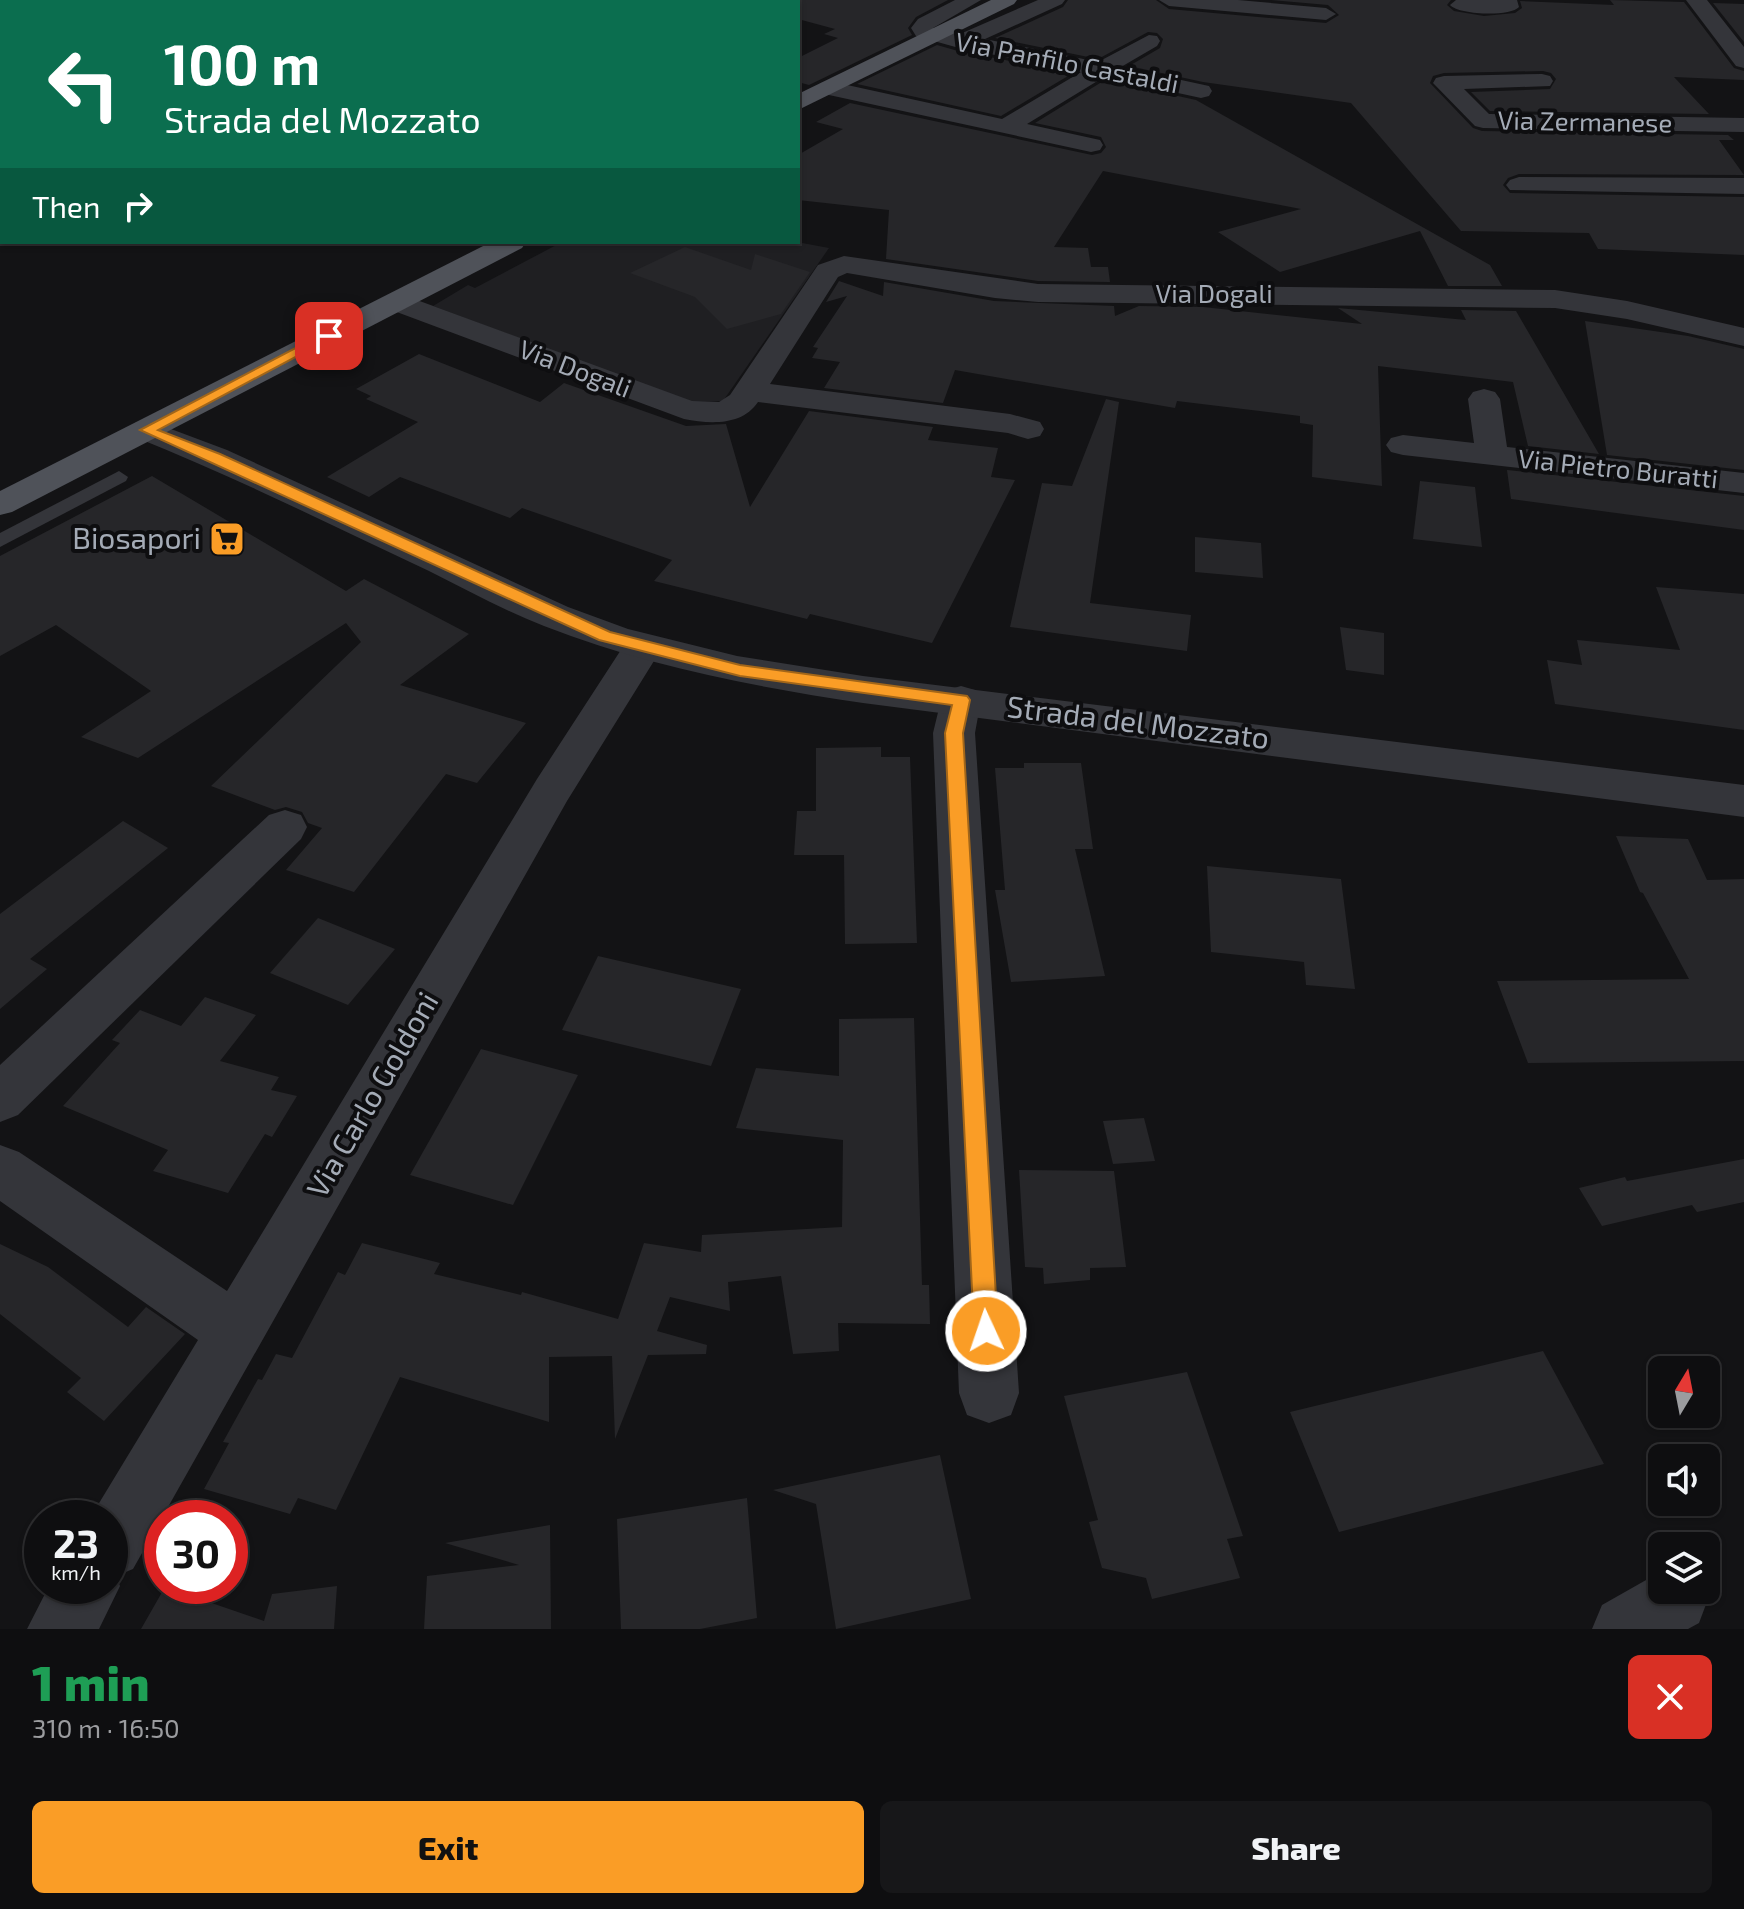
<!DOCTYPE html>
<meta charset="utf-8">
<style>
:root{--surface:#0e0e10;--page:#171719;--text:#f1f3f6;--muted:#9b9c9f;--line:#2e2e30;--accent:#fa9d26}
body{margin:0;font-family:"Exo 2",sans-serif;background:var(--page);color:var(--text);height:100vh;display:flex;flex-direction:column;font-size:30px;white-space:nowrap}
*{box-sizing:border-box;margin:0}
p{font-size:26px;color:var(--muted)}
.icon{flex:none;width:44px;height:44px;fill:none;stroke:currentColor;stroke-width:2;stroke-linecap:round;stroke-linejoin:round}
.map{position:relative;height:1629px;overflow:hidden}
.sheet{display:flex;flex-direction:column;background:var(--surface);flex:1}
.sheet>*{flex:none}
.guide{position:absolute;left:0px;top:0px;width:800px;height:244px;box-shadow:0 2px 6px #0004,0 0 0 2px var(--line);background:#0b6e4f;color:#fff;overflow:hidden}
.needle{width:52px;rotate:10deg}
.buttons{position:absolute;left:1648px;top:1356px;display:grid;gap:16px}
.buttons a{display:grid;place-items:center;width:72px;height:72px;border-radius:12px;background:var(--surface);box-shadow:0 2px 6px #0004,0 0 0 2px var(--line);font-size:40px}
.speed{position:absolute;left:24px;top:1500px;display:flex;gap:16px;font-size:40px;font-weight:700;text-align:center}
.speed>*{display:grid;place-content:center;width:104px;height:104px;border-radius:50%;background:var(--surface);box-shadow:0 2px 6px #0004,0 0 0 2px var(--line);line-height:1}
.speed small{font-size:20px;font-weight:400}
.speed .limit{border:12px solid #d22;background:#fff;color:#111}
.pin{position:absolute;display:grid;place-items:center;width:68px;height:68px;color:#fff;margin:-34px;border-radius:16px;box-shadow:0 4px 12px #0006}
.me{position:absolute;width:88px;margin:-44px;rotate:357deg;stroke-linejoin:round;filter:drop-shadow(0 0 6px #0008)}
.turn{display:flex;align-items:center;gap:28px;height:168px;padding:0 32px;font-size:36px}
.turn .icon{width:104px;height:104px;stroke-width:2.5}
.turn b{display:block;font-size:56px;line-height:68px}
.then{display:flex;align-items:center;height:76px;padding:0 32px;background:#0003;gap:16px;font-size:30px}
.round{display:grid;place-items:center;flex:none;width:84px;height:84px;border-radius:12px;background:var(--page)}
.summary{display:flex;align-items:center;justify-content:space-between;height:136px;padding:0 32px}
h1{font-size:48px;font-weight:800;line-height:60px;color:#1e9e55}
.primary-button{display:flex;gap:16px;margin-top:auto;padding:16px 32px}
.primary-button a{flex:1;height:92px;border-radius:12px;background:var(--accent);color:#111;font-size:32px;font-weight:800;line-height:92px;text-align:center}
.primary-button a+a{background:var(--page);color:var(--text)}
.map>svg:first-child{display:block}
.built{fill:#1f1f22}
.building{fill:#262629}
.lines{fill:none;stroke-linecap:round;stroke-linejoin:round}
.service{fill:#34353a;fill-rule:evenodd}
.minor{fill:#34353a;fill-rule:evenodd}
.tertiary{fill:#34353a;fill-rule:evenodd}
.primary{fill:#4f5259;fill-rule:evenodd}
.route{fill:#fa9d26;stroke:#a26619;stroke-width:2}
.labels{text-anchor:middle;stroke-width:8;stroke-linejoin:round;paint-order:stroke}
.far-street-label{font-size:26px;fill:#a4abb6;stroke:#0e0e10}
.poi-label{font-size:30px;fill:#a4abb6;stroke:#0e0e10;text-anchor:end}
.street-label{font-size:30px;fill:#a4abb6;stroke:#0e0e10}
</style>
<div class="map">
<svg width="1744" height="1629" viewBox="0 0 1744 1629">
<rect width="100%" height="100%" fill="#131315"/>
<path class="built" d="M562,242H797L829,248L723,401L691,402L433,306L468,285L475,288Z"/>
<g class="building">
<path d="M772,0H948L916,17L908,28L912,35L809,85L798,82V58L838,38L824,34L835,29L798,19V2Z"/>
<path d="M1068,0H1156L1169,9L1326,23L1339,15L1328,5L1271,0H1451L1447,5L1454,11L1484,16L1515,13L1522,8L1520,1L1614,5L1610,0L1684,2L1734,68L1744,71V80L1674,77L1709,114L1490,111L1471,92L1550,89L1556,79L1551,73L1543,71L1444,73L1433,76L1430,83L1473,128L1482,131L1728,135L1734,140H1719L1744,175L1519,174L1508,178L1503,185L1510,193L1744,197V255L1598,249L1589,233L1461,231L1351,103L1203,82L1129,66L1160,48L1163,39L1157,33L1148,32L1098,59L995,38L1063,7Z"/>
<path d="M1713,3L1744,4V42Z"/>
<path d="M937,45L958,51L1073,73L1001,116L857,84Z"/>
<path d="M1105,80L1196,100L1490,265L1502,286H1448L1420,231L1280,272L1218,232L1301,209L1103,171L1054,247L1088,248L1091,267H1108L1110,282L1038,281L886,259L889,210L798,200V155L843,129L816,122L850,103L1092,155L1101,153L1106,147L1101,137L1035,123Z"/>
<path d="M685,247L751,270L755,254L810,272L781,314L727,329L695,297L630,273Z"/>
<path d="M839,281L883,296L884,282L994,301L1114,306L1115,316L1139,306L1203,307L1362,324L1338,308L1466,320L1461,310L1516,311L1599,454L1528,446L1513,382L1378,366L1382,486L1312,477L1313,425L1300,423V416L1177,401L1175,408L955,370L943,403L824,388L840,362L812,358L818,348L813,347L847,296L826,302Z"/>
<path d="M1585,321L1688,336L1744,349V470L1607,455Z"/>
<path d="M419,354L540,402L564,383L686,426L726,424L750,507L809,411L933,427L928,440L998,448L991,477L1015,480L932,643L810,614L807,619L654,581L672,560L522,508L510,518L400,477L369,497L327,477L418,422L366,399L371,396L356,389Z"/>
<path d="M1106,399L1119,402L1090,603L1191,615L1187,651L1010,627L1042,483L1072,486Z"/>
<path d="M1507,470L1744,496V530L1511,499Z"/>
<path d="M152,476L346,591L364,579L469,634L400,685L526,723L477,783L446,774L354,892L286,870L322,828L308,823L302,812L286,807L275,810L211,786L361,642L346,623L138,758L81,737L151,691L56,625L0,656V556Z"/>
<path d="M1420,481L1475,487L1482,547L1413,539Z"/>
<path d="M1195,537L1261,543L1263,578L1195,572Z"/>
<path d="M1656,587L1744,594V730L1555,704L1547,660L1582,665L1577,640L1680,650Z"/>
<path d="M1340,627L1384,633V675L1346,670Z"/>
<path d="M881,747V757H910L917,943L845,944L844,855H794L797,811H816V748Z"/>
<path d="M1024,763H1081L1093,849H1075L1105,976L1011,982L995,890H1005L995,768H1024Z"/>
<path d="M123,821L168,848L30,959L47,969L0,1009V914Z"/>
<path d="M1616,836L1688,839L1707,880L1744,879V1061L1528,1063L1497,981L1689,979L1643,893L1640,892Z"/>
<path d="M1207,866L1341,879L1355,989L1306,985L1304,962L1211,952Z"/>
<path d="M318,918L395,949L348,1005L270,973Z"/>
<path d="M598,956L741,989L711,1066L562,1030Z"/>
<path d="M205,997L256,1015L220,1061L279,1077L271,1090L297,1096L272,1137L265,1134L228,1193L153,1171L168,1150L63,1106L120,1043L112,1040L140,1010L181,1026Z"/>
<path d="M914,1018L922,1285H929L930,1324L838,1323L839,1351L793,1354L781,1276L728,1282L730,1311L670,1297L657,1331L707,1345L706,1354L648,1355L615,1439L612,1356L549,1357V1422L400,1377L336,1510L298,1498L290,1514L204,1489L229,1443L223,1442L258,1379L262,1380L276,1354L292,1358L338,1272L345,1275L362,1243L440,1263L434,1274L521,1295L522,1292L618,1319L644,1243L701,1252L702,1235L842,1227L843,1140L736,1128L756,1068L839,1076V1019Z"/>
<path d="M481,1049L578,1075L513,1205L410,1175Z"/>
<path d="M1144,1118L1155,1161L1113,1164L1103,1121Z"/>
<path d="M1744,1159V1202L1697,1212L1692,1205L1602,1226L1579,1188L1625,1177L1627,1181Z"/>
<path d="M1019,1170L1114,1171L1126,1267L1090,1268V1280L1044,1284L1043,1268L1025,1267Z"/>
<path d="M0,1244L48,1267L128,1327L146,1307L185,1334L104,1421L67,1392L81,1378L0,1314Z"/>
<path d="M1543,1351L1604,1464L1339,1532L1290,1412Z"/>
<path d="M1187,1372L1243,1536L1227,1539L1240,1578L1152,1599L1146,1578L1102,1568L1089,1522L1098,1520L1064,1396Z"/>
<path d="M940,1455L971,1599L836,1629L816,1504L773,1490Z"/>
<path d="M747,1498L757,1618L700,1629H621L617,1519Z"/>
<path d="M550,1525L551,1629H424L427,1576L519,1565L445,1543Z"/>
<path d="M337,1586L334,1629H141L165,1587L264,1621L272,1594Z"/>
</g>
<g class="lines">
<path class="service" d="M119,471L128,477L126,481L0,547V533Z"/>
<g class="minor">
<path d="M97,0H129L130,2H98Z"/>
<path d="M211,0H233L210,2Z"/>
<path d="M469,0H492L468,2Z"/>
<path d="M631,0H653L630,2Z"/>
<path d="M955,0H981L933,28L960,34L1038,0H1065L1062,4L985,39L1098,62L1149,35L1157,36L1160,41L1157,46L1121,67L1209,86L1212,91L1209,96L1201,98L1104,77L1027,124L1100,140L1103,145L1100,150L1091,152L829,95L821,93L818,88L821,83L829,81L1002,119L1081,72L959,48L916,36L911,28L918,19Z"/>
<path d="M1159,0H1238L1326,8L1336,14L1326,20L1169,6Z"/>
<path d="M1456,0H1517L1519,7C1510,17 1459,15 1450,5Z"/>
<path d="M1542,74L1550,76L1553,81L1550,86L1464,89L1489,114L1744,118V132L1483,128L1475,126L1433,83L1436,78L1444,76Z"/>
<rect x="0" y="100" width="2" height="14"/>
<path d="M1519,177L1744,178V194L1510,190L1506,185L1510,180Z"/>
<path d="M844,256L1038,284L1555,290L1627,301L1744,328V346L1627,319L1555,308L1038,302L995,298L847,273L838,277L770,384L1010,414L1040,422L1044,429L1040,436L1028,439L1008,433L758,402C742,426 710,424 684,419L386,308L381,302L386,296L396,293L406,296L692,401L719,402L730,395L818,265Z"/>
<path d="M1484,389L1495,392L1500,399L1507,447L1744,473V493L1403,455L1391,452L1386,445L1391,438L1403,435L1474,443L1468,399L1473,392Z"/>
<path d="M642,635L656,639L662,648L567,801L133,1569L116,1576L120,1586L99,1629H27L49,1586H110V1518H90L198,1340L0,1201V1145L19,1152L227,1291L537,779L628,639Z"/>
<path d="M961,686L975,690L981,700L975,733L1019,1393L1011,1415L989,1423L967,1415L959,1393L933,733L941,700L947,690Z"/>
<path d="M285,810L301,815L307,827L301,839L18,1115L0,1122V1065L269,815Z"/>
<path d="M1662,1571V1590H1705L1708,1599L1699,1623L1688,1629H1592L1602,1605Z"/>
</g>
<g class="tertiary">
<path d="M1686,0H1707L1744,47V68L1736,66Z"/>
<path d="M147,420L227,450L568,607L628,629L737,656L863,676L1744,785V817L863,703C754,687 647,666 544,626C505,611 467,590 429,571C331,525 235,477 135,437L131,430L135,423Z"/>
</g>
<g class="primary">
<path d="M991,0H1017L1014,4L798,110V94Z"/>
<path d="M491,242H526L522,248L12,512L0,515V491Z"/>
</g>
</g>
<path class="route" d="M324,333L335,336L158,430L220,454L610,632L740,665L967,696L970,700L963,733L998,1331L995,1339L986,1343L977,1339L974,1331L945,733L952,705L740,676L599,640L140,430Z"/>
<defs>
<symbol id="supermarket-square" viewBox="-11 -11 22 22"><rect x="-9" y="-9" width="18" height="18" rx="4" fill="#fa9d26" stroke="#0e0e10"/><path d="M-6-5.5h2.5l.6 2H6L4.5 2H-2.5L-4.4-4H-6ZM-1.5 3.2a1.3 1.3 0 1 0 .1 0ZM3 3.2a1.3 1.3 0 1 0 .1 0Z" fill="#111"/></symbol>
</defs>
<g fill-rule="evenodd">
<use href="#supermarket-square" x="207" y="519" width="40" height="40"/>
</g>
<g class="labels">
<g class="far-street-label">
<text transform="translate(1067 63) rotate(11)" y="9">Via Panfilo Castaldi</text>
<text transform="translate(1585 122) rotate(1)" y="9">Via Zermanese</text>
<text x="1214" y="303">Via Dogali</text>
<text transform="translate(575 369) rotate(21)" y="9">Via Dogali</text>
<text transform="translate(1618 469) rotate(6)" y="9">Via Pietro Buratti</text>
</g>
<g class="poi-label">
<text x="201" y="549">Biosapori</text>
</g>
<g class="street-label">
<text transform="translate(1138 723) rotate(7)" y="10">Strada del Mozzato</text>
<text transform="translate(373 1095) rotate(-60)" y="10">Via Carlo Goldoni</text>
</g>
</g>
</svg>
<div class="buttons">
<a><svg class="needle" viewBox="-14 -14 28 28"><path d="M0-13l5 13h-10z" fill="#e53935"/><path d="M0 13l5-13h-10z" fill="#9b9c9f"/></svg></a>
<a><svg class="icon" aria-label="sound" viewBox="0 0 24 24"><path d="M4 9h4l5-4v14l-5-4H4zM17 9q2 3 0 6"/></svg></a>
<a><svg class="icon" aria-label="layers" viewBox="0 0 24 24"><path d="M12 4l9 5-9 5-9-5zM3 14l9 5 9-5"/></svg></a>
</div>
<div class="speed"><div>23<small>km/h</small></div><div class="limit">30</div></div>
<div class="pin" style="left:329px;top:336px;background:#d93025"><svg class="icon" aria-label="arrive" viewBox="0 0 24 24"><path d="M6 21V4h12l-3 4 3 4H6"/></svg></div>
<svg class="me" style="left:986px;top:1331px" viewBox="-20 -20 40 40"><circle r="17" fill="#fa9d26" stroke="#fff" stroke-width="3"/><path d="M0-11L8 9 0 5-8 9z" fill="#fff"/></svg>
<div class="guide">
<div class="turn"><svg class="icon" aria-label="left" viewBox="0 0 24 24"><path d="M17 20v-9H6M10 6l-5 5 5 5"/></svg><div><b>100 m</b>Strada del Mozzato</div></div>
<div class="then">Then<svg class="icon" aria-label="right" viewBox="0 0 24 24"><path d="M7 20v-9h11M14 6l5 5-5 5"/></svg></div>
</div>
</div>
<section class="sheet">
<div class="summary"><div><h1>1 min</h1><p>310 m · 16:50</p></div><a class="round" style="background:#d93025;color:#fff"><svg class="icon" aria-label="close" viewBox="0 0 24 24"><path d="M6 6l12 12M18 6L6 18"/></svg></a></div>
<div class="primary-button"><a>Exit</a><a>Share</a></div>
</section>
